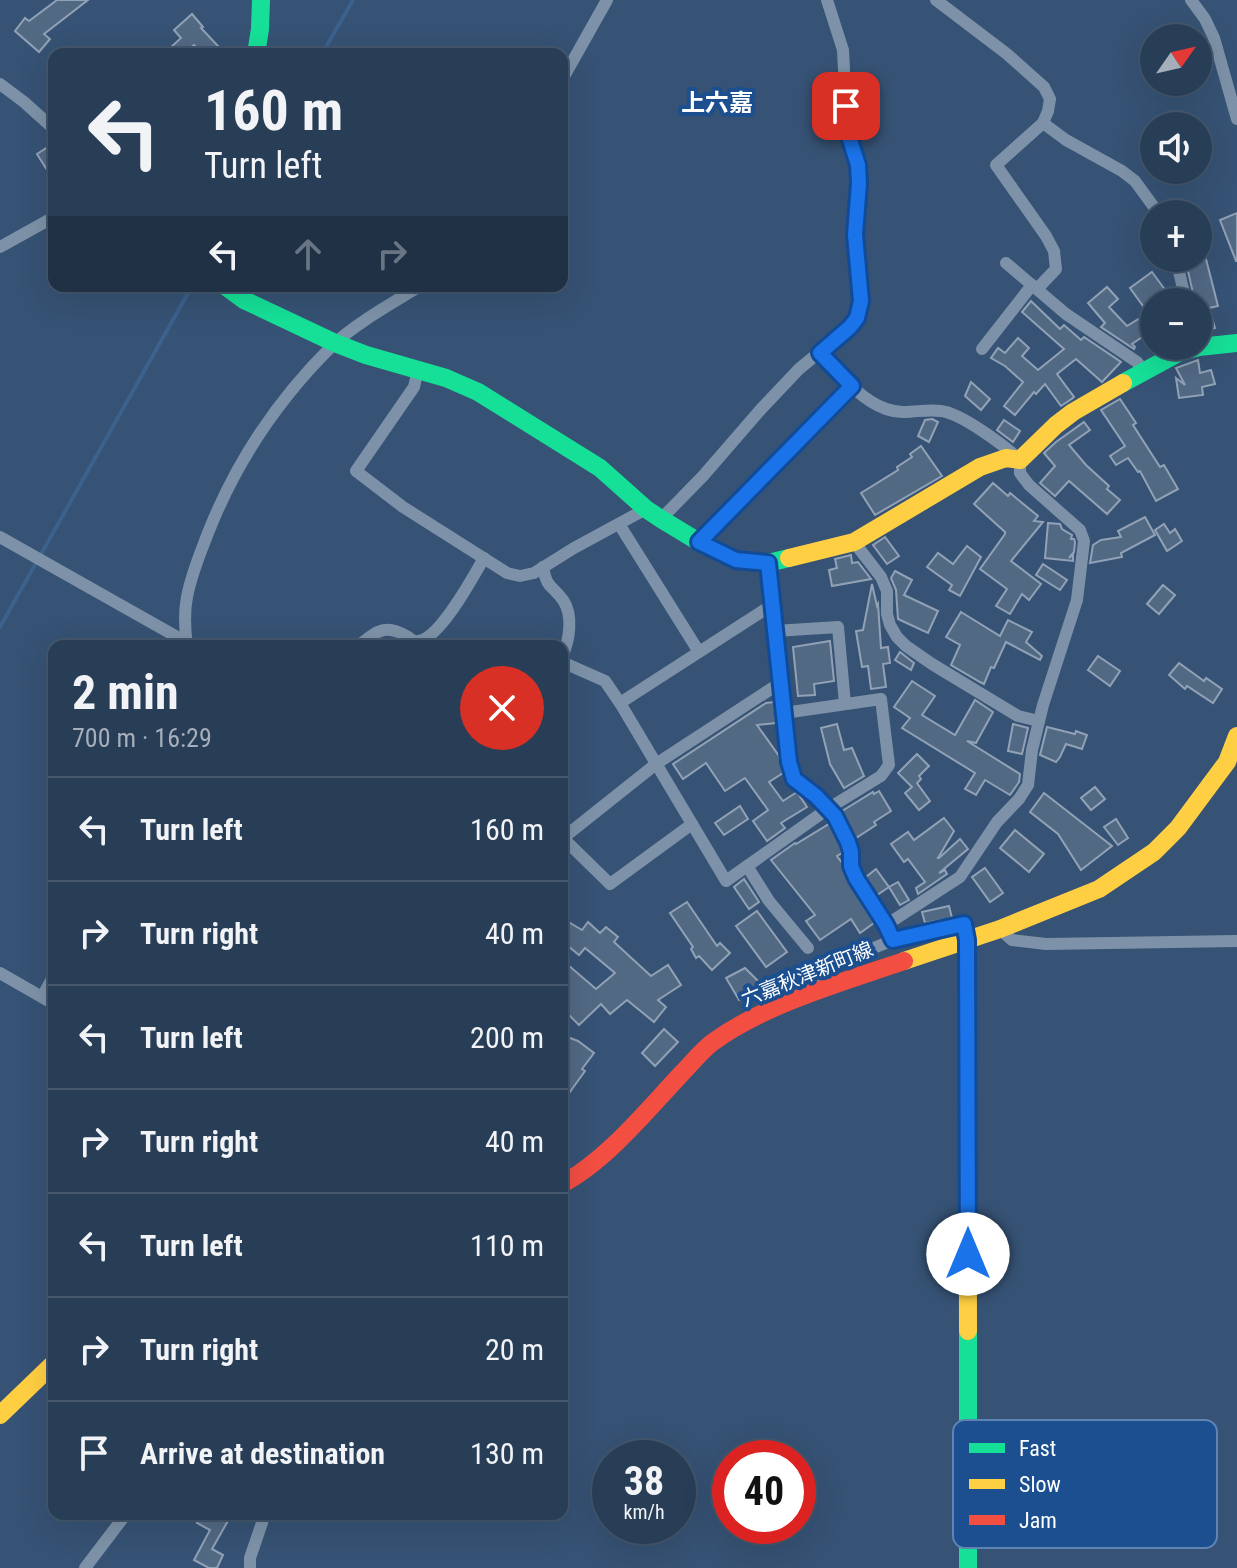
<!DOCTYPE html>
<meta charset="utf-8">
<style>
:root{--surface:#283e57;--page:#344961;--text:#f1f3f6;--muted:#a5aeba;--line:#44576d}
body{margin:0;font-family:"Roboto Condensed","Noto Sans JP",sans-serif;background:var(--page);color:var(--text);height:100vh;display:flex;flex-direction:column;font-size:30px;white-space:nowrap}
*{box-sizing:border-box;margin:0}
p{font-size:26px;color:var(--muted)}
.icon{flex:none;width:44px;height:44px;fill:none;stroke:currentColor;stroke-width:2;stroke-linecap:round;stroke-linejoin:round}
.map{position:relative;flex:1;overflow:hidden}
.sheet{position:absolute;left:48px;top:640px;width:520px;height:880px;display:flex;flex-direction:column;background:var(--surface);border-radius:16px;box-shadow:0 8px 32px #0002,0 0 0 2px var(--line)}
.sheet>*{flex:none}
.top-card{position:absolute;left:48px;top:48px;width:520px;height:244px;border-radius:16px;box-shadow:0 8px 32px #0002,0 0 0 2px var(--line);background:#283e57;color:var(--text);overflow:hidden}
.needle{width:52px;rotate:56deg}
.buttons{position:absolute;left:1140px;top:24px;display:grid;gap:16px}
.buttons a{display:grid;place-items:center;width:72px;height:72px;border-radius:50%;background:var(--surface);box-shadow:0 8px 32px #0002,0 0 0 2px var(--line);font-size:40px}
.speed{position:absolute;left:592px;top:1440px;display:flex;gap:16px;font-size:40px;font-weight:700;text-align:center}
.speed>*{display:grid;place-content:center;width:104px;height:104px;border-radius:50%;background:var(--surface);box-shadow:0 8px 32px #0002,0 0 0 2px var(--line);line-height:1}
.speed small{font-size:20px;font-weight:400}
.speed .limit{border:12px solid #d22;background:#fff;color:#111}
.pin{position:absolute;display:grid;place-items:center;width:68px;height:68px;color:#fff;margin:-34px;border-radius:16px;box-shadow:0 4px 12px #0006}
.me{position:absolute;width:88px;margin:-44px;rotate:0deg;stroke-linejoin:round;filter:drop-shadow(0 0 6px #0008)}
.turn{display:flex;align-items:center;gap:28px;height:168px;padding:0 24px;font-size:36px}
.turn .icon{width:104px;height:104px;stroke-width:2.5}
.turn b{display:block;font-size:56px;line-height:68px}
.lanes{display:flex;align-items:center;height:76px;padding:0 24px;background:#0003;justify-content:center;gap:40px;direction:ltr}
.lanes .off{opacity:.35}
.round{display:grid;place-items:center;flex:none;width:84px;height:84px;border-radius:42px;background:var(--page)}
.overview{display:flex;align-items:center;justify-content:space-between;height:136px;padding:0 24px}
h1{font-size:48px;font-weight:700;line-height:60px}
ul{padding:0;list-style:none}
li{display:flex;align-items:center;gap:24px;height:104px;padding:0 24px;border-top:2px solid var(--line)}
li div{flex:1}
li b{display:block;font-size:30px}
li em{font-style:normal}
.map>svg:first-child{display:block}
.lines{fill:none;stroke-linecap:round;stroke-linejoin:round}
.stream{stroke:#3b618d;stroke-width:4}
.building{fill:#526984;stroke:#92a2b6;stroke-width:2}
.street{stroke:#7d92a8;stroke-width:12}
.fast{stroke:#16e098;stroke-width:18}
.slow{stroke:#ffcf43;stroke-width:18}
.jam{stroke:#f24e42;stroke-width:18}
.route-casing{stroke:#114b97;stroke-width:20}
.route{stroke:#1a73e8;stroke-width:14}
.labels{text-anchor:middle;stroke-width:8;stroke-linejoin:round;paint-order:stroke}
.street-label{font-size:20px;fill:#fff;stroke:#1b4f8f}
.quarter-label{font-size:24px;font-weight:bold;fill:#fff;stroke:#1b4f8f}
.key{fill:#1b4f8f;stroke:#5f84b1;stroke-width:2}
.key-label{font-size:22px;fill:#fff}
</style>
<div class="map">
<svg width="1237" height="1568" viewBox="0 0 1237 1568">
<rect width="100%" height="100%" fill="#365274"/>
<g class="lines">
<g class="stream">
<path d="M322,54L353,0"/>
<path d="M0,627L192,286"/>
</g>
</g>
<g class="building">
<path d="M57,0H88L44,34L50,39L39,52L15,31L25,18L29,21Z"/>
<path d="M192,14L203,27L201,28L218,46L210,54H202L194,45L183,54H175L170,48L181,38L174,30Z"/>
<path d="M48,147L54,158V181L37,154Z"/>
<path d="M1237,213V261H1236L1220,220Z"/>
<path d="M1185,258H1197L1198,262L1206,259L1218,306L1209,308L1215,328L1201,332L1198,323V302H1195Z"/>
<path d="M1152,272L1174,302H1154V329L1132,344L1135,347L1134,349L1101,327L1105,323L1088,303L1107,287L1118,299L1109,307L1127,326L1148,313L1130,288Z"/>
<path d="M1031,301L1060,329L1064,325L1081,340L1084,337L1121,362L1102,382L1076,359L1057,374L1074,397L1073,398L1061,406L1045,384L1036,394L1034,392L1015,415L1004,406L1023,382L1005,366L991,358L998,348L1005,353L1018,338L1029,348L1022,356L1038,370L1064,349L1022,312Z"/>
<path d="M1198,360L1200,373L1211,370L1215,384L1202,387L1203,395L1179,398L1176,378L1185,385L1176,368Z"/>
<path d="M971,382L990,399L981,410L965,396Z"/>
<path d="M1120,399L1136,423L1133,425L1160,467L1164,465L1178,489L1156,501L1140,471L1138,472L1128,458L1116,465L1110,456L1125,446L1101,410Z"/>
<path d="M932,419L938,422L929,442L918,436L925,420Z"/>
<path d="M1004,420L1020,431L1013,442L997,430Z"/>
<path d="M1084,422L1090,430L1069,445L1086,465L1109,486L1107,489L1120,500L1107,514L1069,481L1055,496L1040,483L1055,466L1044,453L1056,442Z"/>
<path d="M921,446L942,476L875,515L861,493L898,470L897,467L912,457L910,454Z"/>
<path d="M993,483L1008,496L1010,493L1038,516L1034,521L1043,522L1011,561L1041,584L1029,600L1022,594L1010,614L996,606L1007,589L980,569L1005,534V532L974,504Z"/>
<path d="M1145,517L1155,535L1121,553L1122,557L1090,563L1093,545L1101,540L1121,537L1118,531Z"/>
<path d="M1048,523L1060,524L1062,529L1072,535L1071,539H1074L1075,542L1074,552L1069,558L1073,555V561L1045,558Z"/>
<path d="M1164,524L1170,533L1175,529L1182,541L1167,551L1155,530Z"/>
<path d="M885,537L899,556L887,564L873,545Z"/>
<path d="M967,546L981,557L960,596L949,590L952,585L927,567L938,553L953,564Z"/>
<path d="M851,555L852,563L858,562L871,579L832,586L829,570L837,568L835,559Z"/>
<path d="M1043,564L1067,580L1060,590L1036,575Z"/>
<path d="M895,571L912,580L904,595L938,611L928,633L898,619L896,590L891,578Z"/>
<path d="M872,584L877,606L878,604L881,648L888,647L890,663L883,664L886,687L871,689L868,666L862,667L856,631L863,630Z"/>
<path d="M1163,585L1175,595L1159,614L1147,604Z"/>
<path d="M961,612L1000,636L1008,620L1032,632L1026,642L1042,656L1040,660L1006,642L994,668L991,667L984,684L980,682L951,665L960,645L946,637Z"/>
<path d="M830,641L834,681L814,684L815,695L798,696L793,647Z"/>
<path d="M900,652L914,663L911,670L895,660Z"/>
<path d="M1098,656L1120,671L1110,686L1088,670Z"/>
<path d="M1179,663L1204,681L1206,678L1222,689L1213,703L1187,686L1185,689L1169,675Z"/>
<path d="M912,681L935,696L922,715L955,735L975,700L993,712L976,743L967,741L1020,774L1019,782L1010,795L985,780L976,795L965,789L975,773L902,728L910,718L894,707Z"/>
<path d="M774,702L776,723L757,725L779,756L783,773L769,782L783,801L797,792L807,807L781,823L785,828L767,841L753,821L768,810L745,778L725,791L706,763L683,779L673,764L766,703Z"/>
<path d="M837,724L844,750L852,748L864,776L844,788L830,764L821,728Z"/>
<path d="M1013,724L1028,728L1022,754L1008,751Z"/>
<path d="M1047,727L1075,734L1076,731L1087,735L1082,749L1066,744L1060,757L1056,762L1040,755Z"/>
<path d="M917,754L929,766L919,776L921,779L917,783L930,801L919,810L905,793L912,787L898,773Z"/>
<path d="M1095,787L1105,799L1091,810L1081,798Z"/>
<path d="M879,791L891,811L874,822L876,825L856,838L842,811L873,792L874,794Z"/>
<path d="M1044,793L1112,846L1081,870L1058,834L1030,812Z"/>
<path d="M740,806L748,819L724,835L715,823Z"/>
<path d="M944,818L954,831L938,858H939L960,839L968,849L939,873L945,870L947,874L918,894L916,888L925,882L908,859L904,862L891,844L908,832L914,840Z"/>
<path d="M1116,819L1128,838L1118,845L1104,827Z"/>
<path d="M829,824L840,845L842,853L837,856L842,863L848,882L874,923L860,933L851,919L820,940L806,921L815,915L771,860L795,843L796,844Z"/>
<path d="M1015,830L1044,854L1029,872L1000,848Z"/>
<path d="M985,868L1003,893L990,902L972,877Z"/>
<path d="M876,869L889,887L877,895L866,877Z"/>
<path d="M744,879L759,902L749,909L734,887Z"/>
<path d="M898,882L909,900L900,905L889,887Z"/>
<path d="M687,902L717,946L720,943L730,953L712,970L699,956L696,958L691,949L693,947L670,913Z"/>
<path d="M949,906L952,918L925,923L922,912Z"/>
<path d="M757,911L787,952L766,967L736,926Z"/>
<path d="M562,918L582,930L588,922L600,933L606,927L618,937L614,942L651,976L668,965L681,985L658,1000L666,1007L654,1022L627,1000L610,1014L601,1004L579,1025L562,1008V969L567,964L596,989L615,973L585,948L579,955L562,941Z"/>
<path d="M745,968L763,986L739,1000L726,978Z"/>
<path d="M664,1029L678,1042L655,1066L642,1053Z"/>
<path d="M562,1035L578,1041L594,1053L582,1069L585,1071L562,1103Z"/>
<path d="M203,1514H220L229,1519L212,1549L223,1555L217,1568H209L194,1560L210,1530L197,1523Z"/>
</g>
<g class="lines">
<g class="street">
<path d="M936,0L1007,54L1044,87L1050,99L1048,111L1043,123L1066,140L1122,171L1135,181L1159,214"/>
<path d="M1191,0L1205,19L1214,38L1237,119"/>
<path d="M562,80L607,0"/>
<path d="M0,84L24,102L54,129"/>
<path d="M0,247L54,217"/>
<path d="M1176,258L1186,302"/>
<path d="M1006,263L1066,314L1137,362L1144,371"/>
<path d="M1037,289L1056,269L1054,251L1046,236L996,165L1043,123"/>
<path d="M982,349L1032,285"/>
<path d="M820,353C839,373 859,399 886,409C906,416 922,408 941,411C961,413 1005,446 1020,460V473L1029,485L1080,530L1084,541L1077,600L1043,705L1032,750L1028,785L1019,799L997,822L960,877L886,925"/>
<path d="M418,370L414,387L356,471L403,507L507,573L520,576L534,573L574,548L646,509"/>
<path d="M661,519L703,476L762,408L799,369L850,327L857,318L861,301L855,235L859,183L858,165L847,130L843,50L827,0"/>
<path d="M619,524L699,652"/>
<path d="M0,537L186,642"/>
<path d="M699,542L852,386"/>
<path d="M854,542L881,577L887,591V614L890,625L897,637L906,646L932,664L1018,716L1039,721"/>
<path d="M768,563L789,762L794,779L816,796L835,816L848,842L851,852V866L856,878L886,925L893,940"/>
<path d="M543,567C547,589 551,584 563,600C574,616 569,641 562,657"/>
<path d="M772,605L620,703L726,881L829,808L881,776L889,765L881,699L784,713"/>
<path d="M775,631L838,627L845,704"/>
<path d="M187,646C185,631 184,612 187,597C191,575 200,554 208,533C236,462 278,399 333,345C356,323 393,303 420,286"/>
<path d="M358,646C377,631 385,623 408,637C412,640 414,642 419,641C441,637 473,577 484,558"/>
<path d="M562,662L605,681L620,703"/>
<path d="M692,824L610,884L563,838L656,764L780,683"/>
<path d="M747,866L769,901L808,948"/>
<path d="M1000,929L1012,940L1046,944L1237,941"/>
<path d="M0,973L54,1004"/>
<path d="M819,990L829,969L852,957L893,940L964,924L967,940"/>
<path d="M42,997L54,975"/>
<path d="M85,1568L126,1514"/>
<path d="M250,1568V1558L265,1514"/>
</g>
<g class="fast">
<path d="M256,54L260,29L261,0"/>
<path d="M225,286L244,300L335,343L366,355L446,378L478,392L600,468L646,509L661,519L699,542L736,560L768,563L789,558"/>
<path d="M1123,383L1180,352L1199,347L1237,343"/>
<path d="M968,1331V1568"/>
</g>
<g class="slow">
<path d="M789,558L854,542L980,467L1006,458L1020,460L1056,425L1073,412L1123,383"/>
<path d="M967,940L968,1331"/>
<path d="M904,961L1000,929L1099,889L1154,852L1178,828L1227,762L1237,736"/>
<path d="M0,1415L54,1363"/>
</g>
<path class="jam" d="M562,1184C607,1160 648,1109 683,1072C693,1062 702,1050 713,1042C765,1004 843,982 904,961"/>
</g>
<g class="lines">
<defs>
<path id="route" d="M846,106L847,130L858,165L859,183L855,235L861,301L857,318L850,327L820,353L852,386L699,542L736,560L768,563L789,762L794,779L816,796L835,816L848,842L851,852V866L856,878L886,925L893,940L964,924L967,940L968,1254"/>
</defs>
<use href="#route" class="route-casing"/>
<use href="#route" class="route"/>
</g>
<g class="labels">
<g class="street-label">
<text transform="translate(807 974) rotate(-22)" y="7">六嘉秋津新町線</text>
</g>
<g class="quarter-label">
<text x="717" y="111">上六嘉</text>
</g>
</g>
<rect x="953" y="1420" width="264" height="128" rx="12" class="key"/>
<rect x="969" y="1443" width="36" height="10" fill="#16e098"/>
<rect x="969" y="1479" width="36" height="10" fill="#ffcf43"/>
<rect x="969" y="1515" width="36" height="10" fill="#f24e42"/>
<g class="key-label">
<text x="1019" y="1456">Fast</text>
<text x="1019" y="1492">Slow</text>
<text x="1019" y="1528">Jam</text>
</g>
</svg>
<div class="buttons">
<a><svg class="needle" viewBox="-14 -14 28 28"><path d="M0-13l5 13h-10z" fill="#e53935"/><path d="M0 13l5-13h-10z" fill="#a5aeba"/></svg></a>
<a><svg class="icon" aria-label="sound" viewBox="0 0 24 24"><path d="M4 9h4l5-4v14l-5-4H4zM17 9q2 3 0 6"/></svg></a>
<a>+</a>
<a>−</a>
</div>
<div class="speed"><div>38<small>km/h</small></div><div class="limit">40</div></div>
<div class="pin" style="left:846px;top:106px;background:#d93025"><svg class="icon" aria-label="arrive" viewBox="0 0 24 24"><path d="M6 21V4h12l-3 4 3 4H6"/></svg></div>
<svg class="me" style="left:968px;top:1254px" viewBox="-20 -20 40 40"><circle r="19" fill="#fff"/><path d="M0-13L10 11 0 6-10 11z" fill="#1a73e8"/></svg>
<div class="top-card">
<div class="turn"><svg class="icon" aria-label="left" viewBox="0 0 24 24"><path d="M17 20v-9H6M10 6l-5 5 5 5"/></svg><div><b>160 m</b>Turn left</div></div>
<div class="lanes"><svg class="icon" aria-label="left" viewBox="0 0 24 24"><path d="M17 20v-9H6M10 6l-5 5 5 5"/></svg><svg class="icon off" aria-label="ahead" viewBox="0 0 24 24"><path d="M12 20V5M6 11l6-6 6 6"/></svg><svg class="icon off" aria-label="right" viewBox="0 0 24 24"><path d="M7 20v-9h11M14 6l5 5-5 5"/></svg></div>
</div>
<section class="sheet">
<div class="overview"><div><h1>2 min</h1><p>700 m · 16:29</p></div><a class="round" style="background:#d93025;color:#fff"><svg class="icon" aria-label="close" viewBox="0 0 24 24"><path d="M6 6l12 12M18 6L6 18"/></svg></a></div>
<ul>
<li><svg class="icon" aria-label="left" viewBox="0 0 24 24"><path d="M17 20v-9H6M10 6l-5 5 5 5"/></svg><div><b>Turn left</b></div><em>160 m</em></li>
<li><svg class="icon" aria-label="right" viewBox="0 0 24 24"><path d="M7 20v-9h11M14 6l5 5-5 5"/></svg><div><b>Turn right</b></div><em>40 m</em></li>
<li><svg class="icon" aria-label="left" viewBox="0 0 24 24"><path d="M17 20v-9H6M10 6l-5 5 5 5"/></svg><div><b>Turn left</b></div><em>200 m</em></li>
<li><svg class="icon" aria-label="right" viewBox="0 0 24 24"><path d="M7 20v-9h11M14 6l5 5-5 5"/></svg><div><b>Turn right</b></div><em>40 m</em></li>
<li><svg class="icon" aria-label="left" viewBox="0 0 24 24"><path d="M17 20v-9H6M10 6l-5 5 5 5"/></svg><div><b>Turn left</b></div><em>110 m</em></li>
<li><svg class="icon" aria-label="right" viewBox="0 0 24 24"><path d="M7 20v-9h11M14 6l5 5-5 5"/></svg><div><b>Turn right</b></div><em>20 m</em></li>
<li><svg class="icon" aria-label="arrive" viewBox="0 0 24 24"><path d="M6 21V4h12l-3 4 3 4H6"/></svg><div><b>Arrive at destination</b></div><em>130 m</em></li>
</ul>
</section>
</div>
